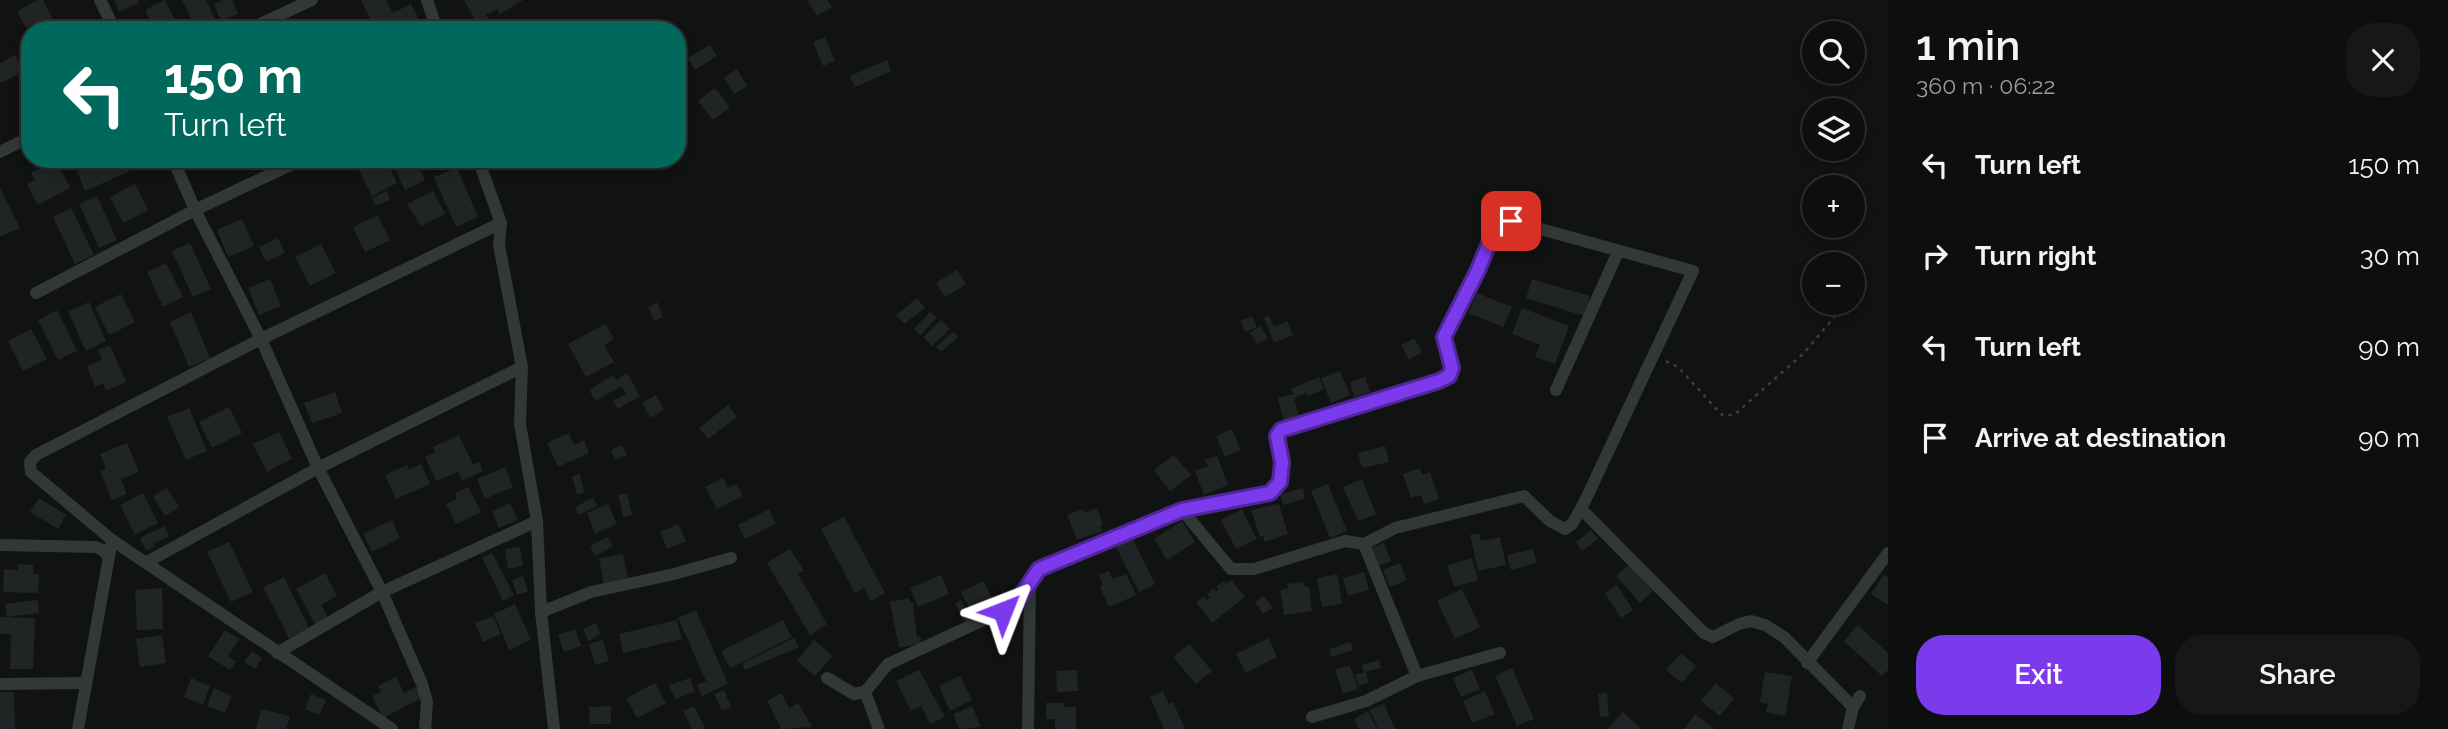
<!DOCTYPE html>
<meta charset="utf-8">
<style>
:root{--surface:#0d0e0e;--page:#161717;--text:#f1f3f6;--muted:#9a9c9e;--line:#2d2e2e;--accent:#7c3aed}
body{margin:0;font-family:Raleway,sans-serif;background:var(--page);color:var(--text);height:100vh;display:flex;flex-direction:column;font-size:26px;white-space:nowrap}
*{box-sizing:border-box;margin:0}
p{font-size:23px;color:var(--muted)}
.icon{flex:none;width:38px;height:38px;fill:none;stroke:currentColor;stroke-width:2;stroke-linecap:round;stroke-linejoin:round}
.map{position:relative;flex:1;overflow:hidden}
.details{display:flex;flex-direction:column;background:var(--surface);width:560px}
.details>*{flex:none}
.top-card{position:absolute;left:21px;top:21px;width:665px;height:147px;border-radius:28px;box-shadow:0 4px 10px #0003,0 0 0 2px var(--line);background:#00695c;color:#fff;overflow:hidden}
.buttons{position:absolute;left:1802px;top:21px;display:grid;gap:14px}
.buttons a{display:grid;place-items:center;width:63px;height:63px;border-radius:50%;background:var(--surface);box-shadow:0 4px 10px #0003,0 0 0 2px var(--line);font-size:35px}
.pin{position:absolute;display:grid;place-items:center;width:60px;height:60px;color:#fff;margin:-30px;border-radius:14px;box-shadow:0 4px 10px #0006}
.me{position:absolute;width:77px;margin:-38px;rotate:45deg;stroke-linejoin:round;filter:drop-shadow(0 0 5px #0008)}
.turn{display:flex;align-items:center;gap:24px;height:147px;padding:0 28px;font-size:32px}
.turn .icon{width:91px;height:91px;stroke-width:2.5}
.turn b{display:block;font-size:49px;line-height:60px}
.round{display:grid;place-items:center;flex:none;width:74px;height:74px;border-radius:28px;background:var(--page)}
.head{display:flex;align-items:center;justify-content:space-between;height:119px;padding:0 28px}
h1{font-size:42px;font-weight:600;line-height:52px}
.action{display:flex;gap:14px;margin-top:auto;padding:14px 28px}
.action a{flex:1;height:80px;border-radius:28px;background:var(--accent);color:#fff;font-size:28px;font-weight:600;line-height:80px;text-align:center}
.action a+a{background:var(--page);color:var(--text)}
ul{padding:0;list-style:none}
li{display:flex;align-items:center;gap:21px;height:91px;padding:0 28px}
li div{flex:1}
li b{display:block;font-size:26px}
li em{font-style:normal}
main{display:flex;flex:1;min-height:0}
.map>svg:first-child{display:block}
.building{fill:#212424}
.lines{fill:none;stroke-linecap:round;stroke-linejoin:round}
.path{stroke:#383f3d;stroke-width:2.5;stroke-dasharray:3.5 5;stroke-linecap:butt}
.street{stroke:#323837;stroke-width:12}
.route-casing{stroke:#51269a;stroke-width:18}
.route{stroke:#7c3aed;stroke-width:12}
</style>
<main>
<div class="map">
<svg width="1888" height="729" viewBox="0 0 1888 729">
<rect width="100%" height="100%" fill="#111313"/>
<g class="building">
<path d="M38,0H43L58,30H33L31,25L26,28L17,11Z"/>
<path d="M114,0H138L139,3L119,12Z"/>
<path d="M165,0L180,30H155L145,10Z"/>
<path d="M182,0H206L220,30H196Z"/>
<path d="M223,0H232L238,14L221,21L214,4Z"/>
<path d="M361,0H386L393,13L411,4L420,23L407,30H402L400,26L392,30H376Z"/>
<path d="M464,0H523L500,14L497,9L486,15L489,20L478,26Z"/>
<path d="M807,0H827L832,7L817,16Z"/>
<path d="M825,37L835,61L823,66L813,42Z"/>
<path d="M710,45L717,56L695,70L688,58Z"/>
<path d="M30,47V68L28,70L19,52Z"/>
<path d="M15,55L24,72L0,83V63Z"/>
<path d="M887,60L891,71L855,87L850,76Z"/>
<path d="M737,69L747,86L734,94L724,78Z"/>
<path d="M715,88L730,107L713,120L698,101Z"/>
<path d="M109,159H124L130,171L85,191L77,171Z"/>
<path d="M216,159H247L221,170Z"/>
<path d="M374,159H385L397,183L372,196L358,168Z"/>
<path d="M390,159H415L425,180L405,190Z"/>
<path d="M56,160L70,188L38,205L27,184L35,180L31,173Z"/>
<path d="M457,168L478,217L456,227L434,177Z"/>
<path d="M135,184L148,210L123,223L110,197Z"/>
<path d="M0,187L20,228L0,237Z"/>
<path d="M387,191L390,200L376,206L372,198Z"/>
<path d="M433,191L445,214L421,226L407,204Z"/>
<path d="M97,196L117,240L99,248L79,204Z"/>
<path d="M71,208L94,255L75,264L53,217Z"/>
<path d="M378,215L390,240L365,252L353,227Z"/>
<path d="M242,219L254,246L228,257L217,230Z"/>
<path d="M278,238L285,253L266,262L259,247Z"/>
<path d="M190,243L211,289L193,297L172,251Z"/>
<path d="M321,244L336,273L310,286L295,257Z"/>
<path d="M166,263L183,297L163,307L147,272Z"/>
<path d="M957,270L966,284L945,297L936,283Z"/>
<path d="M270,279L281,306L259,315L248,288Z"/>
<path d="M1532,279L1590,296L1584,316L1526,298Z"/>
<path d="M1477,293L1512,307L1503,327L1468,313Z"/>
<path d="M121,294L135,322L109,335L95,307Z"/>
<path d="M917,298L925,308L904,324L896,315Z"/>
<path d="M89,302L106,341L86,351L68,311Z"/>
<path d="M657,302L663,317L654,321L648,307Z"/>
<path d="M1522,308L1569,326L1555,364L1535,357L1540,345L1512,334Z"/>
<path d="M57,310L77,351L58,360L38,320Z"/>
<path d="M191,312L210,358L189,367L170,322Z"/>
<path d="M930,312L937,317L921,335L914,329Z"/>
<path d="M1252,316L1257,327L1245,332L1240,321Z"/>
<path d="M1269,316L1274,327L1287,321L1293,335L1274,343L1264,318Z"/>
<path d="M941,320L950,329L932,346L923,337Z"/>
<path d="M605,324L614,339L604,345L614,362L586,377L568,344Z"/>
<path d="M1261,326L1268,338L1257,344L1250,332Z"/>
<path d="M31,329L47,359L23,371L8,341Z"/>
<path d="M953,332L958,337L941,352L936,347Z"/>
<path d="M1414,338L1422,352L1409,360L1401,345Z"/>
<path d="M110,345L126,382L106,391L103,383L95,387L87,366L102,359L98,350Z"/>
<path d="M1340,371L1350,395L1331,403L1321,378Z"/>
<path d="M627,373L640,396L618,409L613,401L626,394L621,386L596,401L589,390L613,375L616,380Z"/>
<path d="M1319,377L1324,389L1308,396L1306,393L1294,398L1300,419L1284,423L1278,398L1294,394L1291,389Z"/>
<path d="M1365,377L1370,392L1354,397L1350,382Z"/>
<path d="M335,392L342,413L312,423L304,403Z"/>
<path d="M656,395L664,410L650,418L642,403Z"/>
<path d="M728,405L737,417L708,439L699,428Z"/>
<path d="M229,407L242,433L212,448L199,422Z"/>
<path d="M189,408L207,451L186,460L167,417Z"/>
<path d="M1232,429L1241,450L1225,457L1216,436Z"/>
<path d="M279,432L292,459L267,472L253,444Z"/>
<path d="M569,433L574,445L584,440L589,453L558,467L547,443Z"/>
<path d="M459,435L473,465L479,462L483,471L462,481L458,472L436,481L425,457L435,452L433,447Z"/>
<path d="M127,443L139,472L121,479L127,494L112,500L100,471L106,468L100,454Z"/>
<path d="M622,445L627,455L615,460L611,450Z"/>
<path d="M1385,446L1389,462L1362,468L1358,453Z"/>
<path d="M1174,455L1191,475L1170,491L1154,470Z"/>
<path d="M1217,456L1228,485L1204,495L1195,471L1208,466L1205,460Z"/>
<path d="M421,464L430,484L396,499L385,475L407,465L409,470Z"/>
<path d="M505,467L513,487L485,499L477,479Z"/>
<path d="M1420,468L1422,475L1430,472L1439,499L1424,504L1421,495L1411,498L1403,474Z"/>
<path d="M580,474L584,493L577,495L572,476Z"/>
<path d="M723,478L728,488L736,484L743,496L717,509L705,487Z"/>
<path d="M1362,479L1376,514L1358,521L1343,487Z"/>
<path d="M1328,484L1347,531L1330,538L1311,491Z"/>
<path d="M468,487L481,512L456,524L446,504L457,499L455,493Z"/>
<path d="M167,488L179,507L165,516L153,496Z"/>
<path d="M1303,488L1305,499L1283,505L1280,494Z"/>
<path d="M143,493L158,523L135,535L120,505Z"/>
<path d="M627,493L632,515L623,517L618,495Z"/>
<path d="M39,498L66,515L58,529L30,512Z"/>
<path d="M593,498L597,506L579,515L575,507Z"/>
<path d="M510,503L518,520L499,528L492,511Z"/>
<path d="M608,504L617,524L595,534L587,513Z"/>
<path d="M1279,504L1288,534L1265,542L1263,536L1260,537L1251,510Z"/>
<path d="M1097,508L1103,524L1100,526L1102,531L1077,540L1067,515L1083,509L1084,513Z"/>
<path d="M769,509L776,524L745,539L738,525Z"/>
<path d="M1242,509L1257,539L1236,549L1221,520Z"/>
<path d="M844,517L885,593L871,601L864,588L855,593L821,529Z"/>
<path d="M392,520L400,538L372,552L363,534Z"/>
<path d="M1182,521L1195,542L1167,560L1154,539Z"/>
<path d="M678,524L686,541L667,549L660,532Z"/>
<path d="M164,526L169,536L153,544L154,547L146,551L140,538Z"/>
<path d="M1591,530L1598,539L1582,551L1576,542Z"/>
<path d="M1479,533L1481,541L1500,537L1506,565L1478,571L1470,535Z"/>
<path d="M608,537L613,546L595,556L590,546Z"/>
<path d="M1133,539L1155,584L1139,592L1116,547Z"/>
<path d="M229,542L253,592L231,602L207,552Z"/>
<path d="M1384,543L1391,561L1379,566L1372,547Z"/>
<path d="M520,547L523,566L508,569L505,549Z"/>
<path d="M790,549L804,571L798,574L827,624L810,635L767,563Z"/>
<path d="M1533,549L1537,563L1511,570L1507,555Z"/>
<path d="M492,553L514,595L503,601L482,558Z"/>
<path d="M623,554L628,580L604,585L599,558Z"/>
<path d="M1472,558L1478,580L1454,587L1447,565Z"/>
<path d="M1400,563L1407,580L1390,587L1383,570Z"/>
<path d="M18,564L33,565V574H39L38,593L3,592L4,569L18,570Z"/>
<path d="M1629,565L1653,591L1640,603L1616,576Z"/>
<path d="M1109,571L1113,579L1126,574L1136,595L1109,607L1100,587L1103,586L1099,575Z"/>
<path d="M1364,572L1369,590L1348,596L1343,578Z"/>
<path d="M325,573L337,596L321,605L329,619L316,626L296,589Z"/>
<path d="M1337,574L1342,604L1322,607L1317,578Z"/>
<path d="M941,575L949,594L918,607L910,588Z"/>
<path d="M1884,575L1888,577V605L1871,594Z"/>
<path d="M523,576L528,591L517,595L512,580Z"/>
<path d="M284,577L309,628L289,638L263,587Z"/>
<path d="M1231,580L1245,597L1212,623L1196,602L1204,596L1207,600L1210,597L1207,594L1213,589L1216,592L1218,590L1216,587L1224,581L1226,584Z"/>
<path d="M983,581L998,609L976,620L961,592Z"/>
<path d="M1303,582L1304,587H1309L1312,611L1284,615L1280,590L1288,588L1287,584Z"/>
<path d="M1617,585L1633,610L1621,618L1605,593Z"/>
<path d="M162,588L163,629L137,630L135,590Z"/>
<path d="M1462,589L1480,627L1455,639L1437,601Z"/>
<path d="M1264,596L1273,608L1263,614L1255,602Z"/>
<path d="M909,598L910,603L913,602L917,637L920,636L921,643L899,648L890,602Z"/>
<path d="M38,600L39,613L7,617L5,604Z"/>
<path d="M961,600L972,621L965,624L955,603Z"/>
<path d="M515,604L531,640L509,650L494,614Z"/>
<path d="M696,610L728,684L702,696L697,685L706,681L678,618Z"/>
<path d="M493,616L501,634L483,642L475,623Z"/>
<path d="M0,617L35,618L33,669H10L11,634H0Z"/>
<path d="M677,620L682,639L623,653L619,634Z"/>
<path d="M783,620L792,637L730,668L721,651Z"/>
<path d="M596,623L601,634L588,641L583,629Z"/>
<path d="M1858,625L1888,653V670L1882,676L1844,641Z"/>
<path d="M575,629L581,646L564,652L558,635Z"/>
<path d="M225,630L239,639L228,656L236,661L230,670L208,656Z"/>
<path d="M162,635L166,663L140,667L136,639Z"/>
<path d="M794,638L799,647L745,670L742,663Z"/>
<path d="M1268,638L1277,657L1246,673L1236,654Z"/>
<path d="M603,640L609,661L595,665L589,644Z"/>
<path d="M814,640L833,656L815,676L797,661Z"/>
<path d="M1351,642L1353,650L1331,657L1329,649Z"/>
<path d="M1189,644L1212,671L1196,684L1173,657Z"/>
<path d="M252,651L262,658L255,669L244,662Z"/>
<path d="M1681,653L1696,666L1682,683L1666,670Z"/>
<path d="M1379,660L1381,668L1364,672L1362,665Z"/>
<path d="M1350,665L1358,689L1343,694L1335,670Z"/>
<path d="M1512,668L1534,719L1517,726L1495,676Z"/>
<path d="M919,670L945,717L930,724L921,706L911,711L896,681Z"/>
<path d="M1077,670L1078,691L1057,692L1056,671Z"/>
<path d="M1472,670L1480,689L1461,697L1453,678Z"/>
<path d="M1366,672L1369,683L1358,686L1355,674Z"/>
<path d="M1765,672L1792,676L1785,716L1766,712L1768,704L1760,702Z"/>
<path d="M960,676L972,700L950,711L939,686Z"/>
<path d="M396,677L404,693L416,687L422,698L383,718L372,696L381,692L378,686Z"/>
<path d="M191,678L210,686L203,705L184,697Z"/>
<path d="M690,678L695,692L675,699L669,685Z"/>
<path d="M655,683L666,703L637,718L626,698Z"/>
<path d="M1716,683L1734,699L1720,716L1701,701Z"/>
<path d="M214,688L232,696L225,713L207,706Z"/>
<path d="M724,690L731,707L722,711L714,694Z"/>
<path d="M1163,691L1169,704L1173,702L1185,729H1164L1150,697Z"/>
<path d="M1485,691L1495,714L1472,723L1463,701Z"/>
<path d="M0,692H14L15,729H0Z"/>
<path d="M781,693L789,708L798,703L812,727L781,729L767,701Z"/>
<path d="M1607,693L1609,716L1600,717L1598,694Z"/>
<path d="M311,694L326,700L319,715L305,709Z"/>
<path d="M1046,703H1064V707H1076V729H1055V719H1046Z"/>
<path d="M1384,704L1395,729H1378L1370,710Z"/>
<path d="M611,706V724H590L589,707Z"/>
<path d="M694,706L706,729H692L683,711Z"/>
<path d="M972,706L981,727L959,729L953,714Z"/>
<path d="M261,709L290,716L286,729H256Z"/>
<path d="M1368,711L1377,729H1359L1354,719Z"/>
<path d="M1623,712L1641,729H1607Z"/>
<path d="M1695,714L1715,729H1684Z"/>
</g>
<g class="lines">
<g class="path">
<path d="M1853,294L1860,286"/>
<path d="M1666,361L1678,367L1722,415H1734L1804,353L1846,303"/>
</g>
<g class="street">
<path d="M100,0L115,30"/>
<path d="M427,0L437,30"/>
<path d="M247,30L312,0"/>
<path d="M0,152L30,137"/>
<path d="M173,159L195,210L261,339L318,468L382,592L422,684L427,702L425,729"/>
<path d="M478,159L501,223L499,245L522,367L520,424L537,521L541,612L554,729"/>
<path d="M36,293L195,210L303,159"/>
<path d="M1556,390L1618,252"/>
<path d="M1581,509L1704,633L1713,637L1739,624L1751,621L1765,625L1784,637L1853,707"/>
<path d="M1364,544L1417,676L1500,653"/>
<path d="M0,545L96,547L104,551L109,558"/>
<path d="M147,562L318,468L522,367"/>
<path d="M541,612L591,592L674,574L731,558"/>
<path d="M277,653L382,592L537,521"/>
<path d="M1807,663L1888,553"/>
<path d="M827,678L854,694L865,692L888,664L1003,611L1016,603L1039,569L1182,510L1270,493L1280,482L1282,462L1277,437L1281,430L1439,381L1449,376L1452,368L1444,337L1478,270L1492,236L1498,228L1511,221L1693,271L1583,505L1572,524L1565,529L1550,521L1524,496L1395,528L1364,544L1345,541L1254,569H1231L1182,510"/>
<path d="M0,684L84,683"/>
<path d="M865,692L879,729"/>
<path d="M1312,717L1366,701L1417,676"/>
<path d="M78,729L112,540"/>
<path d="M392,729L112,540L31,472L30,462L36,455L261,339L501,223"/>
<path d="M1028,729L1030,584"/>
<path d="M1848,729L1853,707L1860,696"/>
</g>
</g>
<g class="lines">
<defs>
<path id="route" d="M1003,611L1016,603L1039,569L1182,510L1270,493L1280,482L1282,462L1277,436L1281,430L1439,381L1449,376L1452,368L1444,337L1478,270L1492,236L1498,228L1511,221"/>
</defs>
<use href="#route" class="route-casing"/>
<use href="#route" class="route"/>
</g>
</svg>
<div class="buttons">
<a><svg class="icon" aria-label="search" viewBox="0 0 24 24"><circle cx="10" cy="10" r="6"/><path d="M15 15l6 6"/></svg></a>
<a><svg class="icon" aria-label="layers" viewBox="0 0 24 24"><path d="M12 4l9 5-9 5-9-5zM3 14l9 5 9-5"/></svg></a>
<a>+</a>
<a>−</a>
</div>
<div class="pin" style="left:1511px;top:221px;background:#d93025"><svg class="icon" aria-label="arrive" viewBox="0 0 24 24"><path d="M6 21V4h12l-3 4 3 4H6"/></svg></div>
<svg class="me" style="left:1003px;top:611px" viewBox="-20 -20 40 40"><path d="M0-17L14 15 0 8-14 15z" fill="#7c3aed" stroke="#fff" stroke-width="4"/></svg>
<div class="top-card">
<div class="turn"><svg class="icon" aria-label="left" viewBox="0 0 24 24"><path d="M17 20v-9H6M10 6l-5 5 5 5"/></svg><div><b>150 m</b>Turn left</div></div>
</div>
</div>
<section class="details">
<div class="head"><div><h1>1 min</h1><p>360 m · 06:22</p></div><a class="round"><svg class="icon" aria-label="close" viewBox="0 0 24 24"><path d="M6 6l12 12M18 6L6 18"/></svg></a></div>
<ul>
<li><svg class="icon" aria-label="left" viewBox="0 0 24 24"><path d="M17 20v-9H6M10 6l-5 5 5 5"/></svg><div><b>Turn left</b></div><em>150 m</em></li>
<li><svg class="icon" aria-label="right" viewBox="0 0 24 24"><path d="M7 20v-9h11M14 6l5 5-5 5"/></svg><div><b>Turn right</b></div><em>30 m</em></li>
<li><svg class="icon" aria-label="left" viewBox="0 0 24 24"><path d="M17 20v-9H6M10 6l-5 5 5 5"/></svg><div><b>Turn left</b></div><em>90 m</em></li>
<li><svg class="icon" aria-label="arrive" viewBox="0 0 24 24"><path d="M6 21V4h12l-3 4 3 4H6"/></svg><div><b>Arrive at destination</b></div><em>90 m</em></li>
</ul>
<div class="action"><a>Exit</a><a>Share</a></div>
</section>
</main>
